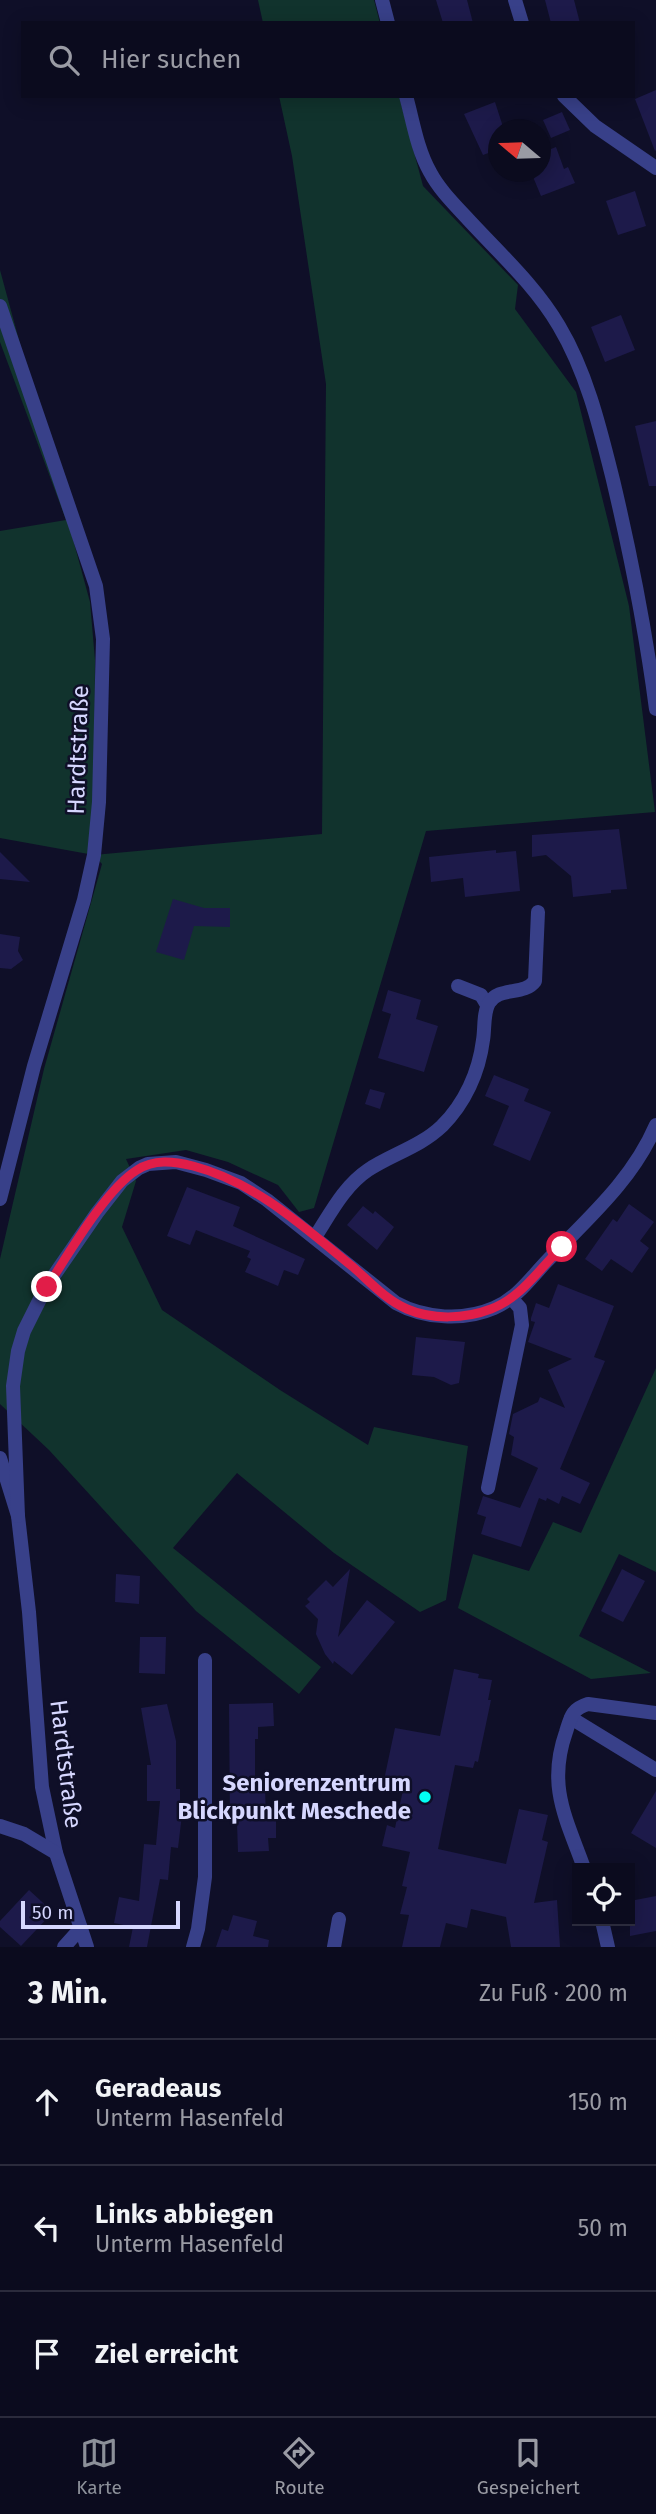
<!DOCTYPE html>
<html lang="de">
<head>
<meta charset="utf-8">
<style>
  body { margin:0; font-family:"Fira Sans",sans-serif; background:#141427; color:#f1f3f6 }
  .controls { position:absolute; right:21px; bottom:21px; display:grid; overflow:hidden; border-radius:0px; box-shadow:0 4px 18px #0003 }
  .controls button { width:63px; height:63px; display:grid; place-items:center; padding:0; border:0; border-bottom:2px solid #2b2b3c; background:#0b0b1e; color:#f1f3f6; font:35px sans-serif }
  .compass { position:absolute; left:488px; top:119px; width:63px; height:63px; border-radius:50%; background:#0b0b1e; box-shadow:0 4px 18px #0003; rotate:289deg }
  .scale { position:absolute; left:21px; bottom:18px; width:159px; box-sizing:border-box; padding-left:7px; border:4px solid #d6d7ff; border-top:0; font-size:19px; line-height:24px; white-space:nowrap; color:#d6d7ff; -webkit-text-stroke:5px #0f0f28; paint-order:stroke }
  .stop { position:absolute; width:21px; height:21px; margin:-16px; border:5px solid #e11d48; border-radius:50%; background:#fff }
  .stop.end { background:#e11d48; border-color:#fff; box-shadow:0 2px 7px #0008 }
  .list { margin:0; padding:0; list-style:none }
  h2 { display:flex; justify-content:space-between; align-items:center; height:91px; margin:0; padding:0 28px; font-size:30px }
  h2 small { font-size:23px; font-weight:400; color:#9a9ba4 }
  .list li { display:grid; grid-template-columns:46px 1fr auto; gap:21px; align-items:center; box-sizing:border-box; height:126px; padding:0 28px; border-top:2px solid #2b2b3c }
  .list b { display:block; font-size:26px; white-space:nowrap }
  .list p { margin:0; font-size:23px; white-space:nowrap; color:#9a9ba4 }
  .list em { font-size:23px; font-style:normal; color:#9a9ba4 }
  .icon { flex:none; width:38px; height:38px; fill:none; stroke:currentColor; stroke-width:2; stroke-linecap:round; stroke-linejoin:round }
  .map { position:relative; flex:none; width:656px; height:1947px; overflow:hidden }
  .search { position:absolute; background:#0b0b1e; box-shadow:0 4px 18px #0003; left:21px; right:21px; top:21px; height:77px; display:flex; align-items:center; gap:18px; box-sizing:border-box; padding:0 24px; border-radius:0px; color:#9a9ba4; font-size:26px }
  .sheet { height:469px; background:#0b0b1e }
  nav { display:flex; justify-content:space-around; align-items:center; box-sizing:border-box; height:98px; border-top:2px solid #2b2b3c; background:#0b0b1e; font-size:19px; color:#9a9ba4 }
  nav a { display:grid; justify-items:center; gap:4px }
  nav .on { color:#8c9099 }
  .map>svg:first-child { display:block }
  .green { fill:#11332d }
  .building { fill:#1d1a4a }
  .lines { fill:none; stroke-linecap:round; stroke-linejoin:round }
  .street { stroke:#384089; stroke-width:14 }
  .route { stroke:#e11d48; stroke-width:9 }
  .poi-dot { fill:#02fff4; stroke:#0f0f28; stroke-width:2.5 }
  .labels { text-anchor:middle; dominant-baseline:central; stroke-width:5; stroke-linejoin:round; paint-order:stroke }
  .street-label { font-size:24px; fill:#d6d7ff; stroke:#0f0f28 }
  .poi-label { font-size:24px; font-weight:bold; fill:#d6d7ff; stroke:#0f0f28; text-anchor:end }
</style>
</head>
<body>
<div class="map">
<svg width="656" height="1947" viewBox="0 0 656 1947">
  <rect width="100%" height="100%" fill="#0f0f28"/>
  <g class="green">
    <path d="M258,0H374L380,23H263Z"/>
    <path d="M279,96H399L423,186L518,285L515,309L576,392L629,606L655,812L426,831L314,1208L299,1212L278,1185L228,1162L186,1150L126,1159L136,1181L122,1227L162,1310L280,1390L368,1445L374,1427L468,1446L446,1600L420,1612L334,1553L237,1473L173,1548L321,1667L299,1694L196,1611L49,1450L0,1404V1259L44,1069L102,864L94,855L0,838V531L66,520L0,342V270L90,602L95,660L94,855L322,834L326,384L292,156Z"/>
    <path d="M656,1368V1572L619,1554L579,1636L651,1673L591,1679L458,1608L473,1554L529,1571L553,1522L581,1533Z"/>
  </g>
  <g class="building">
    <path d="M436,0H467L473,23H443Z"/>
    <path d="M545,0H574L580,23H551Z"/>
    <path d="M656,90V150L655,151L635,99Z"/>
    <path d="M495,102L504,130H499V149L483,155L464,114Z"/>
    <path d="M562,112L570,130L551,138L543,120Z"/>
    <path d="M556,147L564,169L568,167L575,183L541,196L531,172H541V153Z"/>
    <path d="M635,191L646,226L618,235L606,201Z"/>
    <path d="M621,315L635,350L605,362L591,327Z"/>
    <path d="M656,421V486H649L635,426Z"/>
    <path d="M619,829L627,889L611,890V893L573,897L571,876L546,855L532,857V835Z"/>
    <path d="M496,850V853L516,851L520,891L465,897L463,878L431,882L429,857Z"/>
    <path d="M0,852L30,882L0,879Z"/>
    <path d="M173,899L204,908H230V927L194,926L184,960L156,952Z"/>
    <path d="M0,934L20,937L18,951L23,960L11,969L0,968Z"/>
    <path d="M388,990L421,1000L416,1019L438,1026L424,1072L378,1058L391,1014L382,1011Z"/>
    <path d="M494,1075L529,1089L524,1101L551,1112L530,1161L493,1145L509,1106L485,1096Z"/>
    <path d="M370,1089L385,1093L380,1109L365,1104Z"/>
    <path d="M187,1187L240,1207L233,1226L305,1259L298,1275L284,1270L278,1286L245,1272L251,1259L247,1257L250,1251L196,1230L190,1245L167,1236Z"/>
    <path d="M629,1204L654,1222L640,1241L649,1248L632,1273L611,1259L602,1271L585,1259L613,1219L617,1222Z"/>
    <path d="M363,1206L373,1214L375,1211L394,1227L377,1250L347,1225Z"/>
    <path d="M558,1284L614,1306L594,1357L605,1361L560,1469L590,1483L580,1504L562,1496L559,1504L547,1498L546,1501L539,1498L521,1547L481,1534L486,1517L477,1514L483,1496L520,1508L538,1468L511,1455L514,1437L509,1434L513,1414L538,1402L540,1397L565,1408L548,1370L572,1359L528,1342L535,1322L531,1321V1318L536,1303L549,1308Z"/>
    <path d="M416,1337L465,1342L459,1383L451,1385L434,1377L412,1375Z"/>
    <path d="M350,1569L338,1637L367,1600L395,1622L352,1675L334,1661L333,1664L325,1654L316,1634L318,1619L305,1606L310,1602L307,1599L326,1580L333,1587Z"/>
    <path d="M622,1569L645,1581L623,1622L601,1611Z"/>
    <path d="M116,1574L140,1576L139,1604L115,1602Z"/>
    <path d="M140,1637H166L165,1674L139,1673Z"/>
    <path d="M454,1669L479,1674L478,1678L492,1680L488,1700H491L478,1762L475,1761L473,1768L455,1765L438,1849L506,1864L519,1809L548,1815L542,1840L548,1842L534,1903L557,1900L560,1947H511L506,1917L471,1909L467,1928L446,1923L440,1947H402L409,1915L400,1914L407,1887L402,1886L410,1852L382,1846L387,1825L395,1828L404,1785L384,1780L395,1728L440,1736Z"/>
    <path d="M273,1703L274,1726L258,1727V1739H255V1786H265L266,1821H276V1838H268L269,1851L238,1852L237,1823L230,1824L229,1704Z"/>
    <path d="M167,1704L176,1741V1789H180V1806H183L178,1848L171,1847L168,1880L160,1879L147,1947H129L133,1927L114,1923L119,1897L139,1901L144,1844L156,1845L160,1801H147V1765H151L141,1708Z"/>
    <path d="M656,1791V1848L631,1833Z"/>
    <path d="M29,1890L53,1912L21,1946L0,1927V1921Z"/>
    <path d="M656,1896V1931L630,1936V1901Z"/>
    <path d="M233,1915L257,1921L253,1936L269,1940L268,1947H216L222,1929L228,1931Z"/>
  </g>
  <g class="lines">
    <g class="street">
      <path d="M382,0L388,23"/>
      <path d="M515,0L522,23"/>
      <path d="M406,96C413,121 417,149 430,172C439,189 453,203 466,217C498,252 535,285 559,326C587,373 600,428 613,480C631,556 646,633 656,709"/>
      <path d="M564,96L595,126L656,168"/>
      <path d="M0,306L96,586L103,639L99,802L94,855L84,900L34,1066L0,1199"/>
      <path d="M458,986L481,995L487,1005"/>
      <path d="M315,1237C330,1214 344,1186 368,1170C392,1154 420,1147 442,1126C465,1103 479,1072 483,1040C485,1029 483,1013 489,1003C499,986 524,996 535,981L538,912"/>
      <path d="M0,1458L18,1516L29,1612L42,1787L56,1853L87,1947"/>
      <path d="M488,1488L522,1325L520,1308L512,1299"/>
      <path d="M18,1516L13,1386L18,1351L24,1331L46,1287L97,1213L122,1181L139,1168L148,1164L176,1162L206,1170L241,1183L267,1200L396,1303C425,1319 464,1321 494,1308C517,1298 530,1279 546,1262C587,1219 632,1181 656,1125"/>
      <path d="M571,1718L656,1770"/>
      <path d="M0,1826L24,1834L56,1853"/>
      <path d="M584,1868C566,1818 547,1786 566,1732C571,1716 572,1709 588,1704L656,1713"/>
      <path d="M602,1921L608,1947"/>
      <path d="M64,1947L81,1928"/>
      <path d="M193,1947L198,1929L205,1877V1660"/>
      <path d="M334,1947L339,1919"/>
    </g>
  </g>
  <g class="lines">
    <path class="route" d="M47,1287C68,1255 106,1189 137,1170C154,1159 173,1161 193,1166C255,1182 304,1227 353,1267C370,1282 386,1300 407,1309C432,1320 465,1319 491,1309C521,1298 539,1269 562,1247"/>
  </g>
  <circle class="poi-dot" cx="425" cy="1797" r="7"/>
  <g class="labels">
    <g class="street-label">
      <text transform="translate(78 750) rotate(-88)">Hardtstraße</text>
      <text transform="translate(66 1764) rotate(83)">Hardtstraße</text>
    </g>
    <g class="poi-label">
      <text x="411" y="1783">Seniorenzentrum<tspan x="411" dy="28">Blickpunkt Meschede</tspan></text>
    </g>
  </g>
</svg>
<div class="controls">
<button><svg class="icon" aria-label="locate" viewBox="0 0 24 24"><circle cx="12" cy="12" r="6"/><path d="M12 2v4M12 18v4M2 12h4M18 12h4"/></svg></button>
</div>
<svg class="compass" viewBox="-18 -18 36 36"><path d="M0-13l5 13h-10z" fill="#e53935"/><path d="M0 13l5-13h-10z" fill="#9a9ba4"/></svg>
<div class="scale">50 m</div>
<div class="stop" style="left:562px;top:1247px"></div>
<div class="stop end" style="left:47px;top:1287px"></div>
<div class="search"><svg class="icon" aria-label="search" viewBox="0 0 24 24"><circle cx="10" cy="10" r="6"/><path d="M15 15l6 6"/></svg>Hier suchen</div>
</div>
<section class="sheet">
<h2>3 Min.<small>Zu Fuß · 200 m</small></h2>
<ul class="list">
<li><svg class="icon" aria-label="ahead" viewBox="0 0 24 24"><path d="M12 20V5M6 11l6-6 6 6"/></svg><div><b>Geradeaus</b><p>Unterm Hasenfeld</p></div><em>150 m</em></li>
<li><svg class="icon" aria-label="left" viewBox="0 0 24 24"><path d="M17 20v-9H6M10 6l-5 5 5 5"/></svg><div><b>Links abbiegen</b><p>Unterm Hasenfeld</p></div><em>50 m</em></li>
<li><svg class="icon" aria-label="arrive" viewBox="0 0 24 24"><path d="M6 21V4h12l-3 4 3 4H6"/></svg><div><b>Ziel erreicht</b></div></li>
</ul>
</section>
<nav>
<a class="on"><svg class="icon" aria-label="map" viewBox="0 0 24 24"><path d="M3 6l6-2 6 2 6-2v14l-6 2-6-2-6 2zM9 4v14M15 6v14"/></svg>Karte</a>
<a><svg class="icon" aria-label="directions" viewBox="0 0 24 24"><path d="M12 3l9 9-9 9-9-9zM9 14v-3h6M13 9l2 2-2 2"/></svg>Route</a>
<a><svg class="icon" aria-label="saved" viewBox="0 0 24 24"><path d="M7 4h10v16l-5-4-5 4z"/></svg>Gespeichert</a>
</nav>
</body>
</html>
